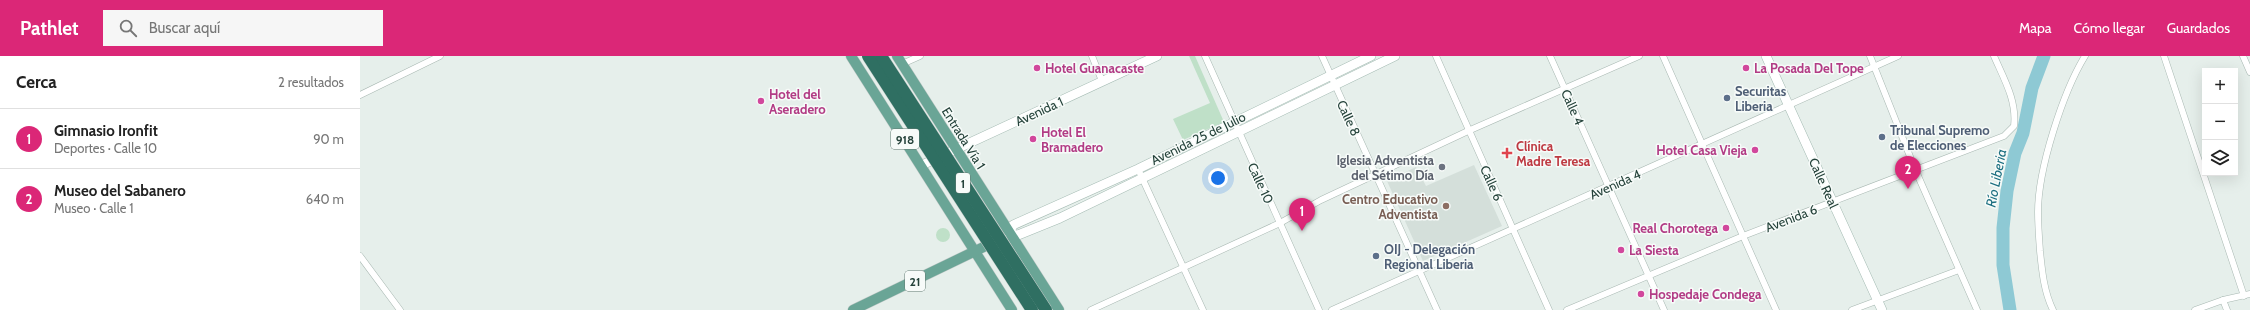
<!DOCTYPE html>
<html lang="es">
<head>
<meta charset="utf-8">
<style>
  body { margin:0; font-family:Cabin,sans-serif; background:#f6f6f6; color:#222 }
  .controls { position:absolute; right:12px; top:12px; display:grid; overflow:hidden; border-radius:0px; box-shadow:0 4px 16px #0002 }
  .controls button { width:36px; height:36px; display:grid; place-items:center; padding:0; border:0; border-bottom:1px solid #e0e0e0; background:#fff; color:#222; font:20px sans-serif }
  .you { position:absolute; left:858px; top:122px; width:14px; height:14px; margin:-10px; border:3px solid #fff; border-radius:50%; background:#1a73e8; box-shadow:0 0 0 6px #1a73e833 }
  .badge { display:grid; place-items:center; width:26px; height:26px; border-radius:50%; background:#db2777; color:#fff; font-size:13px; font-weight:700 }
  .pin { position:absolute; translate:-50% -33px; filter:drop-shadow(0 1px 2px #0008) }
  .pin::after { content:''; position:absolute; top:21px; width:14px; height:12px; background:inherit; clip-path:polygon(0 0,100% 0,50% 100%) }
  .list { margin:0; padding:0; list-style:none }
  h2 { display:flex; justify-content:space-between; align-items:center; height:52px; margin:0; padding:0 16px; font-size:17px }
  h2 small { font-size:13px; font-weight:400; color:#767676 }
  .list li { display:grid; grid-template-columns:26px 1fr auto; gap:12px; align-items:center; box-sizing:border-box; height:60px; padding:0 16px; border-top:1px solid #e0e0e0 }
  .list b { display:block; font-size:15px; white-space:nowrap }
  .list p { margin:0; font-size:13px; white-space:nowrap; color:#767676 }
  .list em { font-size:13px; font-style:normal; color:#767676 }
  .icon { flex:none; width:22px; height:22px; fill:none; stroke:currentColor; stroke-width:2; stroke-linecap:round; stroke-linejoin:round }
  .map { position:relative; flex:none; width:1890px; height:254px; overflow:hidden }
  header { display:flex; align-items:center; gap:24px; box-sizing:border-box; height:56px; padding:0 20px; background:#db2777; color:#fff }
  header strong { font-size:19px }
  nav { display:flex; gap:22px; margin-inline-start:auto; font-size:14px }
  .search { width:280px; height:36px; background:#f6f6f6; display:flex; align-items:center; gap:10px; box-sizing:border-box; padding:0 14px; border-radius:0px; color:#767676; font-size:15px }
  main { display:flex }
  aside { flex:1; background:#fff }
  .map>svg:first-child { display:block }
  .built { fill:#d4dfda }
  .green { fill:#bfe0c8 }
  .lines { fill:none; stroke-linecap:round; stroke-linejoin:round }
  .river { stroke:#8ec9d4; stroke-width:13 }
  .street-casing { stroke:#a8b8b2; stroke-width:7 }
  .secondary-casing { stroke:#a4bbb3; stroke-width:10 }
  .primary-casing { stroke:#c2cac8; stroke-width:11 }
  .street { stroke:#fff; stroke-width:6 }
  .secondary { stroke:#fff; stroke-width:9 }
  .primary { stroke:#6aa596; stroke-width:10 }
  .highway-bridge-casing { stroke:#c2cac8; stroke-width:13; stroke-linecap:butt }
  .highway-bridge { stroke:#2f6f62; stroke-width:12 }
  .hotel-dot { fill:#d1479c; stroke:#f7fbf9; stroke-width:1.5 }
  .service-dot { fill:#5c6f8a; stroke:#f7fbf9; stroke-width:1.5 }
  .health-dot { fill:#e0444e; stroke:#f7fbf9; stroke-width:1.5 }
  .worship-dot { fill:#6b7280; stroke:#f7fbf9; stroke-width:1.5 }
  .education-dot { fill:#8d6e63; stroke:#f7fbf9; stroke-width:1.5 }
  .labels { text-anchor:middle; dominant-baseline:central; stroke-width:3; stroke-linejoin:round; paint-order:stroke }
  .shield { fill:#f7fbf9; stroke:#637a73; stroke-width:1 }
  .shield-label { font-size:12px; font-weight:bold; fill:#24423a }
  .hotel-label { font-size:13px; font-weight:bold; fill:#b23c85; stroke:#f7fbf9; text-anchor:start }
  .service-label { font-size:13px; font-weight:bold; fill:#4e5e75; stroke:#f7fbf9; text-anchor:start }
  .street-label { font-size:13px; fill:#24423a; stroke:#f7fbf9 }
  .health-label { font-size:13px; font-weight:bold; fill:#be3a42; stroke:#f7fbf9; text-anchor:start }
  .worship-label { font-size:13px; font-weight:bold; fill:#5b616d; stroke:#f7fbf9; text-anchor:end }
  .education-label { font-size:13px; font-weight:bold; fill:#785e54; stroke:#f7fbf9; text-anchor:end }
  .water-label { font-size:14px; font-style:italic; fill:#1c6f80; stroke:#f7fbf9 }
</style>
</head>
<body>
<header>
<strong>Pathlet</strong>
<div class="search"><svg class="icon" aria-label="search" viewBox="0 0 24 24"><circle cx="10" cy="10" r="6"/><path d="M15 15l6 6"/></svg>Buscar aquí</div>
<nav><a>Mapa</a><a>Cómo llegar</a><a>Guardados</a></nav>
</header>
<main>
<aside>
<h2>Cerca<small>2 resultados</small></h2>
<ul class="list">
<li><span class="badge">1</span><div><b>Gimnasio Ironfit</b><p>Deportes · Calle 10</p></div><em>90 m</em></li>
<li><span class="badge">2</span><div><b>Museo del Sabanero</b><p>Museo · Calle 1</p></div><em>640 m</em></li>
</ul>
</aside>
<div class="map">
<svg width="1890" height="254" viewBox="0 0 1890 254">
  <rect width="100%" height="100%" fill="#e6efeb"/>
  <path class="built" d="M1114,109L1142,170L1063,205L1027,125L1056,111L1066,130Z"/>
  <g class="green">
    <path d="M829,0H835L864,66L823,84L813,63L850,47Z"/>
    <circle cx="583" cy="179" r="7"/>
  </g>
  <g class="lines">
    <path class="river" d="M1650,254L1643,209V172L1647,135L1655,97L1663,77L1672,32L1684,0"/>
    <defs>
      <g id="street">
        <path d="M732,0L742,25"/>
        <path d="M845,0L959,254"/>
        <path d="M962,0L1077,254"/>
        <path d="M1076,0L1189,254"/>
        <path d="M1190,0L1304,254"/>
        <path d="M1303,0L1416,254"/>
        <path d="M1510,0L1555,113L1617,254"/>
        <path d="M1804,0L1884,240"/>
        <path d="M1883,0L1890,16"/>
        <path d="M542,8L560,0"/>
        <path d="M0,39L80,0"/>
        <path d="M778,113L843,254"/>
        <path d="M0,200L40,254"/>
        <path d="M1863,244L1867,254"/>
        <path d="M731,254L920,167L961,144L1108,75L1279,0"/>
        <path d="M972,254L1538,0"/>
        <path d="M1207,254L1383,180L1644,80L1654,70C1657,45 1644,23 1634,0"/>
        <path d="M1492,254L1599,214"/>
        <path d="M1693,254C1684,236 1682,215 1680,195C1679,182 1678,169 1678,156C1678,113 1703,36 1725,0"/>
        <path d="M1835,254L1863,244L1890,238"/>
      </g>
      <g id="secondary">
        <path d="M1011,0L778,113L653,169L649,178L658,179L700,162L1035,0"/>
        <path d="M1406,0L1522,254"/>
        <path d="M562,109L797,0"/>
      </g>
      <g id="primary">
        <path d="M491,0L652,254"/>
        <path d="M537,0L699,254"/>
        <path d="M493,254L636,185"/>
      </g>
    </defs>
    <use href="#street" class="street-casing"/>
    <use href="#secondary" class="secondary-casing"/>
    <use href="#primary" class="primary-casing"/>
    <use href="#street" class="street"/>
    <use href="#secondary" class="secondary"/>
    <use href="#primary" class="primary"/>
    <defs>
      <g id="highway-bridge">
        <path d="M508,0L672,254"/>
        <path d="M521,0L686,254"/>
      </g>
    </defs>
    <use href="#highway-bridge" class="highway-bridge-casing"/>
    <use href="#highway-bridge" class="highway-bridge"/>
  </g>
  <g class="hotel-dot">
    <circle cx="677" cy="12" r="4"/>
    <circle cx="1386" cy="12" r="4"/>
    <circle cx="401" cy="45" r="4"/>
    <circle cx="673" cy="83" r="4"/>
    <circle cx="1395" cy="94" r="4"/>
    <circle cx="1366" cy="172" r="4"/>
    <circle cx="1261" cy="194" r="4"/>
    <circle cx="1281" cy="238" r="4"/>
  </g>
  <g class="service-dot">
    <circle cx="1367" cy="42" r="4"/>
    <circle cx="1522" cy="81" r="4"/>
    <circle cx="1016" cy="200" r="4"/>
  </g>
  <path class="health-dot" d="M1145 91h4v4h4v4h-4v4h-4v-4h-4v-4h4z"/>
  <circle class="worship-dot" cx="1082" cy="111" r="4"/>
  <circle class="education-dot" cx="1086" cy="150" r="4"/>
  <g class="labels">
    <g class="shield">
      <rect x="531" y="73" width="28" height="20" rx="3"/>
      <rect x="596" y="117" width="14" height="20" rx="3"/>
      <rect x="545" y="215" width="20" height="20" rx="3"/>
    </g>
    <g class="shield-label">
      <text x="545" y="83">918</text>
      <text x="603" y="127">1</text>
      <text x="555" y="225">21</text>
    </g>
    <g class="hotel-label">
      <text x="685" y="12">Hotel Guanacaste</text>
      <text x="1394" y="12">La Posada Del Tope</text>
      <text x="409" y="38">Hotel del<tspan x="409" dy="15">Aseradero</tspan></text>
      <text x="681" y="76">Hotel El<tspan x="681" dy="15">Bramadero</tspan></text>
      <text x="1387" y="94" text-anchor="end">Hotel Casa Vieja</text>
      <text x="1358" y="172" text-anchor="end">Real Chorotega</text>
      <text x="1269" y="194">La Siesta</text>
      <text x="1289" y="238">Hospedaje Condega</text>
    </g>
    <g class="service-label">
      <text x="1375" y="35">Securitas<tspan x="1375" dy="15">Liberia</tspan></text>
      <text x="1530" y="74">Tribunal Supremo<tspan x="1530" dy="15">de Elecciones</tspan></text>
      <text x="1024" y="193">OIJ - Delegación<tspan x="1024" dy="15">Regional Liberia</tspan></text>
    </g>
    <g class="street-label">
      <text transform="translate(1213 51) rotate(66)">Calle 4</text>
      <text transform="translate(679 55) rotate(-25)">Avenida 1</text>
      <text transform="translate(989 62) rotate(65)">Calle 8</text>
      <text transform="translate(604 82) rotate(58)">Entrada Vía 1</text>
      <text transform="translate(838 82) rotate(-26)">Avenida 25 de Julio</text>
      <text transform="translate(901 127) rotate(65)">Calle 10</text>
      <text transform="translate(1132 127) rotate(66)">Calle 6</text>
      <text transform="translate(1464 127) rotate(66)">Calle Real</text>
      <text transform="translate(1255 128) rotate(-24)">Avenida 4</text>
      <text transform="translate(1431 162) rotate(-21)">Avenida 6</text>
    </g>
    <g class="health-label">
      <text x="1156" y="90">Clínica<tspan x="1156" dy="15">Madre Teresa</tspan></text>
    </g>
    <g class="worship-label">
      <text x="1074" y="104">Iglesia Adventista<tspan x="1074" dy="15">del Sétimo Día</tspan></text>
    </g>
    <g class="education-label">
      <text x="1078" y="143">Centro Educativo<tspan x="1078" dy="15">Adventista</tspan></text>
    </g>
    <g class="water-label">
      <text transform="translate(1636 122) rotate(-79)">Río Liberia</text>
    </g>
  </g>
</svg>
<div class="controls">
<button>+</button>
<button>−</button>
<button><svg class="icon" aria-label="layers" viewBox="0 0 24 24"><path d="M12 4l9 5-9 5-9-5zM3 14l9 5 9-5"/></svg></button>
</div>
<div class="you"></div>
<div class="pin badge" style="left:942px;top:175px">1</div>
<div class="pin badge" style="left:1548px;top:133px">2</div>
</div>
</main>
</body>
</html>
